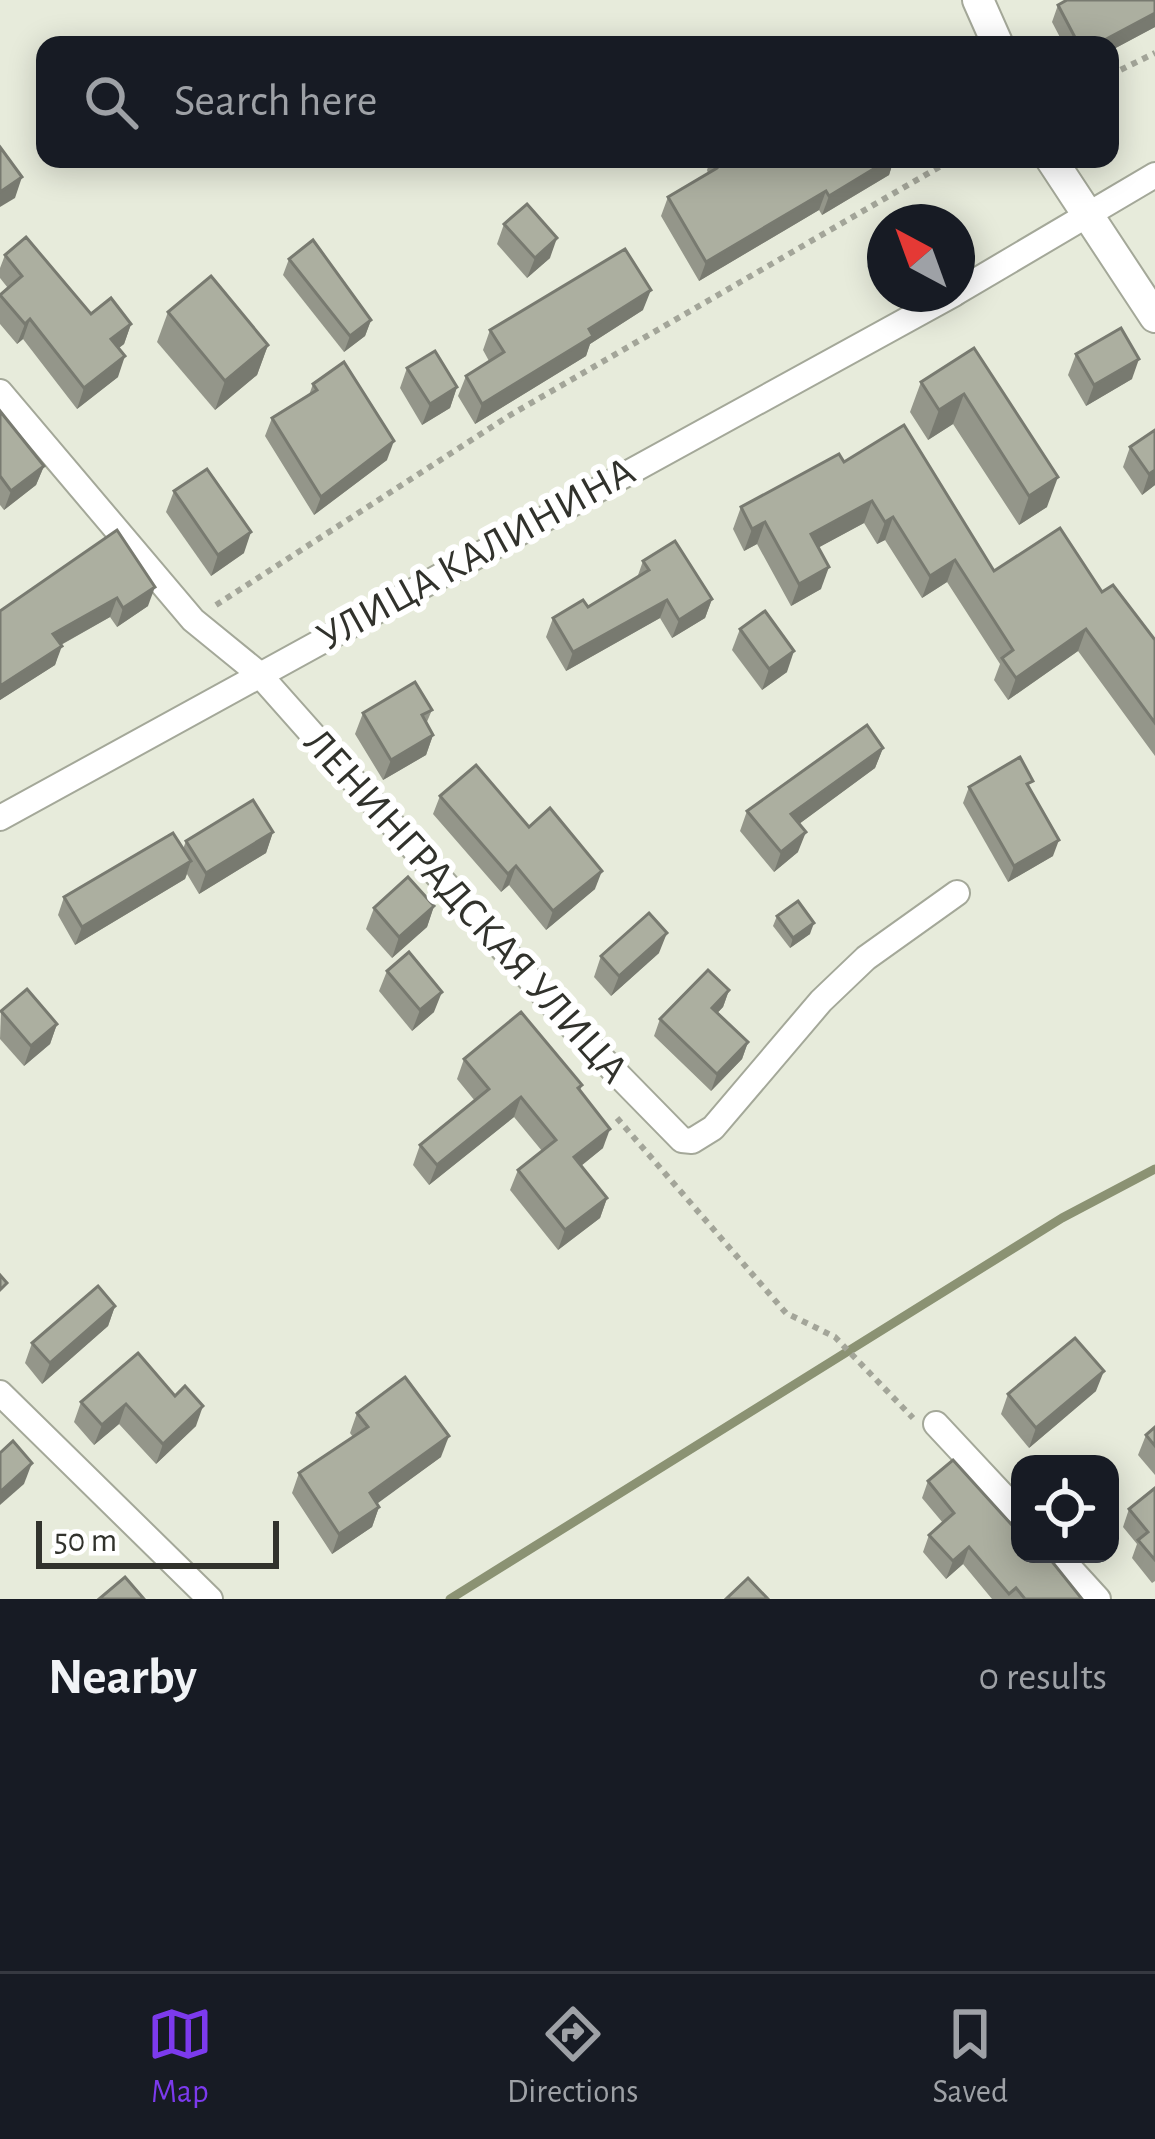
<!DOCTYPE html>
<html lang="en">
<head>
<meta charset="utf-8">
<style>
  body { margin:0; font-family:"Alegreya Sans",sans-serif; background:#242831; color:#f1f3f6 }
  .controls { position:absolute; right:36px; bottom:36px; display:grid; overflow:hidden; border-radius:24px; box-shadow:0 6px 30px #0003 }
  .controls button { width:108px; height:108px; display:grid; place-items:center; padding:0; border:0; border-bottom:3px solid #363941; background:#171b24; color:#f1f3f6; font:60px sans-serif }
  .compass { position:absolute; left:867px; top:204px; width:108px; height:108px; border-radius:50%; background:#171b24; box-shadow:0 6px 30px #0003; rotate:319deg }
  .scale { position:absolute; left:36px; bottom:30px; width:243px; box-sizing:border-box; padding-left:12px; border:6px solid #31322c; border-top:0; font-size:33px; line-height:42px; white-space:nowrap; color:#31322c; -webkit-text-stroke:9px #fff; paint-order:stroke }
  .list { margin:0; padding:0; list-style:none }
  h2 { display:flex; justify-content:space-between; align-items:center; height:156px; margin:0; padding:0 48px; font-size:51px }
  h2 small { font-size:39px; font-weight:400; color:#9ea1a6 }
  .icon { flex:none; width:66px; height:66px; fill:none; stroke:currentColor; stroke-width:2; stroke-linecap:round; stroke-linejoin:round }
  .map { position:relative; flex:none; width:1155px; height:1599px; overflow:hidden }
  .search { position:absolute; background:#171b24; box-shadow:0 6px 30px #0003; left:36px; right:36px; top:36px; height:132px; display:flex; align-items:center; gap:30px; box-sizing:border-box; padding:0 42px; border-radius:24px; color:#9ea1a6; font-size:45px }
  .sheet { height:372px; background:#171b24 }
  nav { display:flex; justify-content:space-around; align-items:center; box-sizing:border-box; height:168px; border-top:3px solid #363941; background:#171b24; font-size:33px; color:#9ea1a6 }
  nav a { display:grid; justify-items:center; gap:6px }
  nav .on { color:#7c3aed }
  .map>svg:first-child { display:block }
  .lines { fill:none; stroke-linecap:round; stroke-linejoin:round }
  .stream { stroke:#8b9273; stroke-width:9 }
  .minor-casing { stroke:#a4a899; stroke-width:28 }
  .tertiary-casing { stroke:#a4a899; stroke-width:34 }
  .path { stroke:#a3a599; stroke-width:6; stroke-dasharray:6 6; stroke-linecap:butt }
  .minor { stroke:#fff; stroke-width:24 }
  .tertiary { stroke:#fff; stroke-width:30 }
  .wall { fill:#94968a }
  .shaded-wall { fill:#787a70 }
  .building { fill:#acafa0; stroke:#787a70; stroke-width:3 }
  .labels { text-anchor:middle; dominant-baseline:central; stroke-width:12; stroke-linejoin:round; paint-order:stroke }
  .street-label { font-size:42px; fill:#31322c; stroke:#fff }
</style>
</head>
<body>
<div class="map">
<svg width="1155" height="1599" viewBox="0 0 1155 1599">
  <rect width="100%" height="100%" fill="#e7ebdb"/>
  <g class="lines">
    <path class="stream" d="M450,1599L1062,1218L1155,1169"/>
    <defs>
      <g id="minor">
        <path d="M957,292L1155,175"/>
        <path d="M0,392L193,620L258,673L583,1039L682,1140L692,1141L713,1128L821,1001L866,958L957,893"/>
        <path d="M0,818L954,294"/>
        <path d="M0,1393L210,1599"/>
        <path d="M936,1424L1020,1514"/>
        <path d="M1057,1554L1098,1599"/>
      </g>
      <g id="tertiary">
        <path d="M978,0L998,45"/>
        <path d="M1051,159L1155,317"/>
      </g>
    </defs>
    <use href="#minor" class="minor-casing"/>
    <use href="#tertiary" class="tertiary-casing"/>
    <g class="path">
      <path d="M1110,75L1155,53"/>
      <path d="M216,605L507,417L953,159"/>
      <path d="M617,1118L786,1313L835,1337L913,1418"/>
    </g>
    <use href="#minor" class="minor"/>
    <use href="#tertiary" class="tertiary"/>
  </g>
  <g class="wall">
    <path d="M1058,5L1155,27L1110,51V45H1064L1052,22Z"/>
    <path d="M711,159H894L889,175L822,215L819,210L699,281L661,216L668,197L708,173L707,170Z"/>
    <path d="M504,224L550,258L527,278L497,244Z"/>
    <path d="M5,255L91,314L131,324L124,344L119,348L118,377L77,409L23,339L17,344L0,324V296L8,288L0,278V268Z"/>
    <path d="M289,259L371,320L365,336L344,352L283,275Z"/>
    <path d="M643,310L590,344L586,356L475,424L458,396L466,376L489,361L483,350L490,330Z"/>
    <path d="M168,312L268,345L257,375L215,410L157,342Z"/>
    <path d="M974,348L1047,507L1019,525L953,424L928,440L910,412L921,382Z"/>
    <path d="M1076,354L1132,379L1086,406L1068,375Z"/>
    <path d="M407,368L457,387L450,408L422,425L400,388Z"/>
    <path d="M313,384L387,460L314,515L265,436L272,418L309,395Z"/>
    <path d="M0,410L44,466L36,485L4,510L0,505Z"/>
    <path d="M1155,430V485L1142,495L1123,467L1130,447Z"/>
    <path d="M844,462L994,571L1102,592L1155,640V756L1078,651L1008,700L994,680L1000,664L947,582L922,598L885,540L877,544L864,523L819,547L821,589L791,606L757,544L744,551L733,529L741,507Z"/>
    <path d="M174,491L244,553L211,576L166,512Z"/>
    <path d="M117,530L148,606L117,627L110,617L61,645L55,665L0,700V611Z"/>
    <path d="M643,561L712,599L705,618L672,638L660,618L566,671L546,637L553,618L588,607L637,578Z"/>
    <path d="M740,629L787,672L762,690L732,650Z"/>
    <path d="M432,710L426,724L433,735L426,755L383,780L355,734L363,713Z"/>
    <path d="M883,748L875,768L799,824L798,852L774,872L740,831L747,811Z"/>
    <path d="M969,787L1030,789L1053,856L1008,882L963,803Z"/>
    <path d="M440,796L529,827L595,889L546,930L509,885L501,892L433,814Z"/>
    <path d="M273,832L266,853L199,894L187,874L185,879L75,945L58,915L64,897L183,849L186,841Z"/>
    <path d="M434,906L427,927L392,958L366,929L374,908Z"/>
    <path d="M777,916L810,934L790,948L773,926Z"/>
    <path d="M659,953L611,996L594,977L601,956Z"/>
    <path d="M387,971L434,1012L412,1031L379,991Z"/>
    <path d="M729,990L723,1007L717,1013L748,1042L742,1059L711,1091L654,1036L660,1019Z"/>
    <path d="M1,1011L57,1024L50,1044L24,1066L0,1039Z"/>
    <path d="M464,1059L582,1085L580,1091L603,1148L581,1166L607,1198L600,1218L558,1250L510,1190L518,1170L542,1151L514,1117L429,1185L413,1165L420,1145L475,1101L457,1079Z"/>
    <path d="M115,1306L108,1326L42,1384L25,1363L32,1343Z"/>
    <path d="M138,1353L196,1426L156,1464L119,1424L94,1445L74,1422L81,1402Z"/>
    <path d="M1096,1391L1029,1448L1001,1414L1008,1394Z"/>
    <path d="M357,1413L441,1457L377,1503L379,1507L372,1527L332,1554L292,1493L299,1473L353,1437L350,1433Z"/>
    <path d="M1155,1427V1475L1138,1455L1146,1435Z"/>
    <path d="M928,1481L1019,1534L1082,1599H992L963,1564L946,1579L923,1552L929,1535L943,1523L922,1498Z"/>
    <path d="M1155,1488V1581L1152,1583L1132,1558L1137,1544L1123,1527L1129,1509Z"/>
  </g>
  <g class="shaded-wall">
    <path d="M1155,13V27L1110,51V45H1095Z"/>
    <path d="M890,159H894L889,175L822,215L829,196Z"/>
    <path d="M22,177L15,198L0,207V192Z"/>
    <path d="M826,191L819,210L699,281L706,262Z"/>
    <path d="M557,238L550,258L527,278L535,258Z"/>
    <path d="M651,290L643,310L590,344L586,356L475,424L482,404L589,329Z"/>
    <path d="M30,319L23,339L17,344L25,324Z"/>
    <path d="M371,320L365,336L344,352L350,336Z"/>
    <path d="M131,324L124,344L104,359L111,339Z"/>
    <path d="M268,345L257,375L215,410L225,381Z"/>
    <path d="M125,356L118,377L77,409L84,388Z"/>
    <path d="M1139,359L1132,379L1086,406L1094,385Z"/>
    <path d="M457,387L450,408L422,425L430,404Z"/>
    <path d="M964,394L953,424L928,440L939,410Z"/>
    <path d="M394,441L387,460L314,515L321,497Z"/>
    <path d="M44,466L36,485L4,510L11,491Z"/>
    <path d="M1155,470V485L1142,495L1149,474Z"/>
    <path d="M1058,477L1047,507L1019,525L1029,496Z"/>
    <path d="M872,501L864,523L803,556L811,534Z"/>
    <path d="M893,517L885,540L877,544L885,522Z"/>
    <path d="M765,522L757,544L744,551L752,529Z"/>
    <path d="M251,532L244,553L211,576L218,555Z"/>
    <path d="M955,560L947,582L922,598L930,576Z"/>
    <path d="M829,567L821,589L791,606L799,584Z"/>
    <path d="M155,587L148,606L117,627L123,608Z"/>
    <path d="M117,598L110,617L46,653L53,634Z"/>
    <path d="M712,599L705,618L672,638L679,620Z"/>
    <path d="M667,600L660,618L566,671L573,652Z"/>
    <path d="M1086,629L1078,651L1008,700L1016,678Z"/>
    <path d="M62,646L55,665L0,700V686Z"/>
    <path d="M794,651L787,672L762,690L769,669Z"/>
    <path d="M433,735L426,755L383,780L391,760Z"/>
    <path d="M883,748L875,768L784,835L791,814Z"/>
    <path d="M273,832L266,853L199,894L206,873Z"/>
    <path d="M806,832L798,852L774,872L781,852Z"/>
    <path d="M1059,840L1053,856L1008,882L1014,866Z"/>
    <path d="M191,861L185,879L75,945L82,927Z"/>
    <path d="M516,866L509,885L501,892L508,874Z"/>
    <path d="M602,871L595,889L546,930L553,911Z"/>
    <path d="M434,906L427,927L392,958L399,937Z"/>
    <path d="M814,923L810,934L790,948L793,938Z"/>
    <path d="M667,933L659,953L611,996L619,976Z"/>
    <path d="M729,990L723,1007L706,1025L712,1008Z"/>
    <path d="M442,992L434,1012L412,1031L420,1010Z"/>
    <path d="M57,1024L50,1044L24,1066L31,1046Z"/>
    <path d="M748,1042L742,1059L711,1091L717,1074Z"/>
    <path d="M521,1097L514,1117L429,1185L437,1165Z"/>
    <path d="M610,1129L603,1148L567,1177L574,1157Z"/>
    <path d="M607,1198L600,1218L558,1250L565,1230Z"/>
    <path d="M115,1306L108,1326L42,1384L50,1363Z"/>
    <path d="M1104,1371L1096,1391L1029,1448L1036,1428Z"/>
    <path d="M126,1404L119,1424L94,1445L102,1425Z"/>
    <path d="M203,1406L196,1426L156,1464L163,1444Z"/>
    <path d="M449,1436L441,1457L363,1514L370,1493Z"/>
    <path d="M32,1463L24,1484L0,1505V1492Z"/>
    <path d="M379,1507L372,1527L332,1554L339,1534Z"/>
    <path d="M969,1547L963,1564L946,1579L953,1561Z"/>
  </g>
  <g class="building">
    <path d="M1067,0H1155V13L1095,45H1079L1058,5Z"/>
    <path d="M0,147L22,177L0,192Z"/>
    <path d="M718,159H890L829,196L826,191L706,262L668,197L717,168L721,163Z"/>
    <path d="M527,204L557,238L535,258L504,224Z"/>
    <path d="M26,237L91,314L111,298L131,324L111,339L125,356L84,388L30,319L25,324L0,295L22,276L5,255Z"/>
    <path d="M313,240L371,320L350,336L289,259Z"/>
    <path d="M625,249L651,290L589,329L593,336L482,404L466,376L504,352L490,330Z"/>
    <path d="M211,276L268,345L225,381L168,312Z"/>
    <path d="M1121,328L1139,359L1094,385L1076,354Z"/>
    <path d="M974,348L1058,477L1029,496L964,394L939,410L921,382Z"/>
    <path d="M435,351L457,387L430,404L407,368Z"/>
    <path d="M344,362L394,441L321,497L272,418L317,390L313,384Z"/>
    <path d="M0,411L44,466L11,491L0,476Z"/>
    <path d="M904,425L994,571L1060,528L1102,592L1113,585L1155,640V723L1086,629L1016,678L1002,658L1013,650L955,560L930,576L893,517L885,522L872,501L811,534L829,567L799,584L765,522L752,529L741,507L839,454L844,462Z"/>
    <path d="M1155,430V470L1149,474L1130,447Z"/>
    <path d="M207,469L251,532L218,555L174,491Z"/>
    <path d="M117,530L155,587L123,608L117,598L53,634L62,646L0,686V611Z"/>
    <path d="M675,541L712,599L679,620L667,600L573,652L553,618L583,600L588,607L649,570L643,561Z"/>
    <path d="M765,611L794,651L769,669L740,629Z"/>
    <path d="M415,682L432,710L422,715L433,735L391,760L363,713Z"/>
    <path d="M867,725L883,748L791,814L806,832L781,852L747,811Z"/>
    <path d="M1020,757L1033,781L1027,784L1059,840L1014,866L969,787Z"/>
    <path d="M476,765L529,827L550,808L602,871L553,911L516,866L508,874L440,796Z"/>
    <path d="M253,800L273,832L206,873L186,841Z"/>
    <path d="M173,833L191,861L82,927L64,897Z"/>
    <path d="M408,877L434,906L399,937L374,908Z"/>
    <path d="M798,901L814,923L793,938L777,916Z"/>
    <path d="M649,913L667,933L619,976L601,956Z"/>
    <path d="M409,952L442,992L420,1010L387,971Z"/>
    <path d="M708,970L729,990L712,1008L748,1042L717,1074L660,1019Z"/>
    <path d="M27,989L57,1024L31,1046L1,1011Z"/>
    <path d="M521,1012L582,1085L578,1088L610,1129L574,1157L607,1198L565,1230L518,1170L556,1140L521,1097L437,1165L420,1145L489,1089L464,1059Z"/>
    <path d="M0,1275L7,1283L0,1290Z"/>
    <path d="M98,1286L115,1306L50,1363L32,1343Z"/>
    <path d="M1075,1338L1104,1371L1036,1428L1008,1394Z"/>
    <path d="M138,1353L175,1396L185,1386L203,1406L163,1444L126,1404L102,1425L81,1402Z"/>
    <path d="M405,1377L449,1436L370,1493L379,1507L339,1534L299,1473L368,1427L357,1413Z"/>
    <path d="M1155,1427V1446L1146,1435Z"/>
    <path d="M13,1441L32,1463L0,1492V1453Z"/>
    <path d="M953,1460L1020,1534V1554H1046L1082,1599H1025L1016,1588L1009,1594L969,1547L953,1561L929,1535L954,1513L928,1481Z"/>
    <path d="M1155,1488V1560L1138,1540L1148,1532L1129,1509Z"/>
    <path d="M125,1577L144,1599H99Z"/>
    <path d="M748,1578L768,1599H726Z"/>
  </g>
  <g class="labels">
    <g class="street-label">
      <text transform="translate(476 554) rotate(-29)">УЛИЦА КАЛИНИНА</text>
      <text transform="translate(466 906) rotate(48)">ЛЕНИНГРАДСКАЯ УЛИЦА</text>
    </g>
  </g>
</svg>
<div class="controls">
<button><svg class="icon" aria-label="locate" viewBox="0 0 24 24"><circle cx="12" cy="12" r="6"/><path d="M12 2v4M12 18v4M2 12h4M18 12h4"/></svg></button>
</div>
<svg class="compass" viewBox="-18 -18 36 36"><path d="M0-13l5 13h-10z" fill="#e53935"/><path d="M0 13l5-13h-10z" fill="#9ea1a6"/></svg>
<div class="scale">50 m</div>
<div class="search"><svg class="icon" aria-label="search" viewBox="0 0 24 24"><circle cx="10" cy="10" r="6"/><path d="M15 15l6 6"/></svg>Search here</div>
</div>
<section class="sheet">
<h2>Nearby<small>0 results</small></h2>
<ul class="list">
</ul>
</section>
<nav>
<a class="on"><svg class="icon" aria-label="map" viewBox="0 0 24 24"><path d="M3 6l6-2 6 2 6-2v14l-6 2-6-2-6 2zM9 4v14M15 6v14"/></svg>Map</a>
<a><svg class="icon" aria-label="directions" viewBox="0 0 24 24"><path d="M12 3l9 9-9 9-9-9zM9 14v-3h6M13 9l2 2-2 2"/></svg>Directions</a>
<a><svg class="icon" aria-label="saved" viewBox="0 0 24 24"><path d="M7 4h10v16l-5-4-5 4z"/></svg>Saved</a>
</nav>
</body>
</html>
